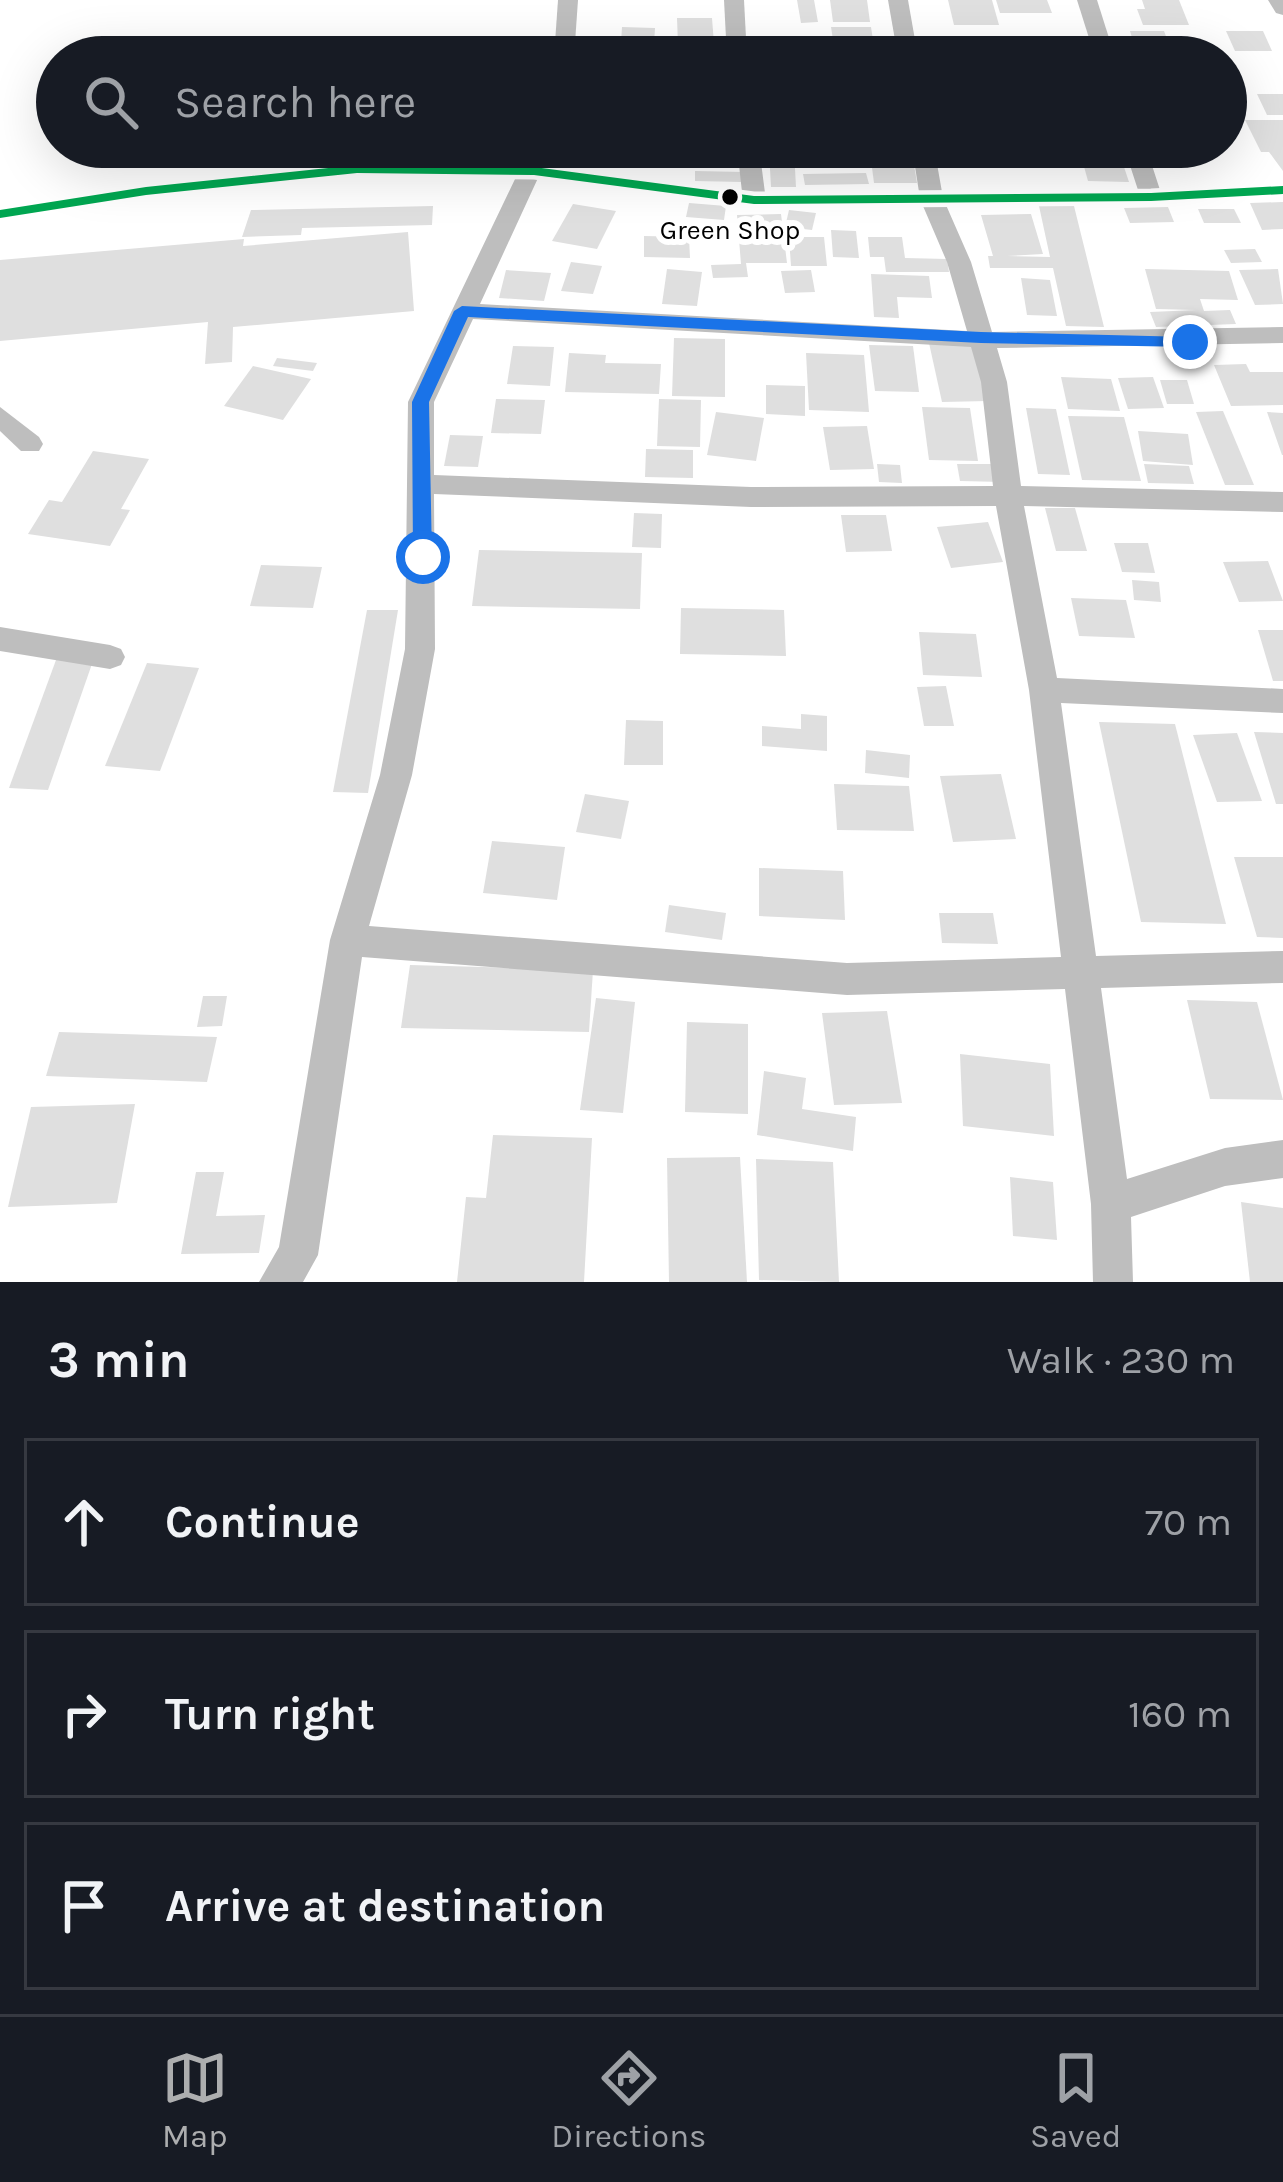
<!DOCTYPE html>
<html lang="en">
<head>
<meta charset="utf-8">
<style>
  body { margin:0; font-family:Karla,sans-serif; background:#242831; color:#f1f3f6 }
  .stop { position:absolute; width:36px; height:36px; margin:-27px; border:9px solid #1a73e8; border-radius:50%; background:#fff }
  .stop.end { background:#1a73e8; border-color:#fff; box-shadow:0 3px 12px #0008 }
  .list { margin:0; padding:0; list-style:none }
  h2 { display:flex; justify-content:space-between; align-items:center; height:156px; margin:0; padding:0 48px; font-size:51px }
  h2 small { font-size:39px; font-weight:400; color:#9ea1a6 }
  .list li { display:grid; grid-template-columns:78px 1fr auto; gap:36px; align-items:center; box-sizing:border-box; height:168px; margin:0 24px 24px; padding:0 24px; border:3px solid #363941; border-radius:0px }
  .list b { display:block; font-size:45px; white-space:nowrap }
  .list em { font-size:39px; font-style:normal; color:#9ea1a6 }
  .icon { flex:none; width:66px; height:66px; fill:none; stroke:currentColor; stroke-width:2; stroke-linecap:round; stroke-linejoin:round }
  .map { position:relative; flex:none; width:1283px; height:1282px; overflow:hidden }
  .search { position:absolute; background:#171b24; box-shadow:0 12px 48px #0002; left:36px; right:36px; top:36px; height:132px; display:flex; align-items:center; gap:30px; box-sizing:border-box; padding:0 42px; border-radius:66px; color:#9ea1a6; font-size:45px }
  .sheet { height:732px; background:#171b24 }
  nav { display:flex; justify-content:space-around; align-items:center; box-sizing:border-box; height:168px; border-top:3px solid #363941; background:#171b24; font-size:33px; color:#9ea1a6 }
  nav a { display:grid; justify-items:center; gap:6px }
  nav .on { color:#adaeaf }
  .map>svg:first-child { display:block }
  .building { fill:#dfdfdf }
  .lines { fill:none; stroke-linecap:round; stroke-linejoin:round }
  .minor { fill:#bebebe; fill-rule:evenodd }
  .bus-1-casing { stroke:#fff; stroke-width:9 }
  .bus-1 { fill:#00a651; fill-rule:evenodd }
  .route { fill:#1a73e8 }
  .bus-dot { fill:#000; stroke:#fff; stroke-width:4.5 }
  .labels { text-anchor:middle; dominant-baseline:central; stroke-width:12; stroke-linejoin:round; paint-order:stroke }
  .far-bus-label { font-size:27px; fill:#000; stroke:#fff }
</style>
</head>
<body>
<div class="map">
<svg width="1283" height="1282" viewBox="0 0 1283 1282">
  <rect width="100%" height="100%" fill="#fff"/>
  <g class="building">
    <path d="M797,0H814L818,22L801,23Z"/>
    <path d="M830,0H867L870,22H833Z"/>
    <path d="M948,0H992L999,25H954Z"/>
    <path d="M996,0H1047L1052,13H1000Z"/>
    <path d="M1142,0H1179L1189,25H1143L1137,9H1145Z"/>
    <path d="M677,18H712L714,44L678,45Z"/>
    <path d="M622,27L655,28L654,43H621Z"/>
    <path d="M831,27H871L875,53L835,52Z"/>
    <path d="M1130,31H1164L1167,39L1199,40L1205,57H1152L1148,44H1134Z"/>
    <path d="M1226,31H1263L1272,51H1235Z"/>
    <path d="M817,39L822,57H804L802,48L789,49L787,40Z"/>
    <path d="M602,47L652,49V57H601Z"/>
    <path d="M1257,94H1283V115H1267Z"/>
    <path d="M1245,120H1283V171L1269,152H1261Z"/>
    <path d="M584,147H631L630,161L582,159Z"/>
    <path d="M801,147H845L847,168L802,167Z"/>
    <path d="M769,150L794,151L796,187H771Z"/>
    <path d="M870,152L912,153L917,183H874Z"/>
    <path d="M1083,163L1123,164L1129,182L1088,181Z"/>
    <path d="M695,171L744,172V182L695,181Z"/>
    <path d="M866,173L869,184L805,185L803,174Z"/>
    <path d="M1283,202V229L1262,230L1250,203Z"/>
    <path d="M689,203L726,206L724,220L686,217Z"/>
    <path d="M573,204L616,211L597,249L552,241Z"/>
    <path d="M433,206L432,225L302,228L301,235L242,237L251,210Z"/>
    <path d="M1039,206H1074L1104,327L1066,326L1053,268H990L988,256H993L981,215L1031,214L1043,254L1007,256L1050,257Z"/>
    <path d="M1168,207L1174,222L1130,223L1124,208Z"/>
    <path d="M1198,209H1234L1241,223H1204Z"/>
    <path d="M789,210L816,213L812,230L785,227Z"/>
    <path d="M781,214L787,263H746L748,277L713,278L711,265L741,264L737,215Z"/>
    <path d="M831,230L856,231L859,258L833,257Z"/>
    <path d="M408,232L414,311L233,327L232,362L205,364L208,322L0,341V260L244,239L243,246Z"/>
    <path d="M644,236L689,237L690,258L644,257Z"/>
    <path d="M789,237H824L827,266H791Z"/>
    <path d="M868,237H902L905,258L947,259L949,272H886L884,257H870Z"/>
    <path d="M1255,249L1262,262L1231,263L1224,250Z"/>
    <path d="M571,262L602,266L593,294L561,291Z"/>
    <path d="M667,269L702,272L697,306L662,304Z"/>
    <path d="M1145,269L1229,271L1238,300L1200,299L1204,311L1230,310L1236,324L1156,327L1150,312L1197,310L1156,309Z"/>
    <path d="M1278,269L1283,304L1255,305L1239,270Z"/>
    <path d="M506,270L551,273L544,301L499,298Z"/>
    <path d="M811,270L815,292L785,293L781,271Z"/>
    <path d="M871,274L929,276L932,298L897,297L899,318L874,317Z"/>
    <path d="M1021,278L1050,280L1057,316L1027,315Z"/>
    <path d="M674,338L725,339V397L672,396Z"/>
    <path d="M973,342L988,401L942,402L929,343Z"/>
    <path d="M869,345L913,346L919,392L875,391Z"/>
    <path d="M513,346L554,347L550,386L507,384Z"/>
    <path d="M569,353L606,355L605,363L661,364L659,394L565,392Z"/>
    <path d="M806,353L864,355L869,412L809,410Z"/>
    <path d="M277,358L317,363L313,371L273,366Z"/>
    <path d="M1246,364L1250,372H1283V405L1231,406L1214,365Z"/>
    <path d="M253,366L311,379L283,420L224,406Z"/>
    <path d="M1061,377L1111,379L1120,411L1068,409Z"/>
    <path d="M1153,377L1164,408L1128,409L1118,378Z"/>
    <path d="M1160,380H1187L1194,404H1167Z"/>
    <path d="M766,385L805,386V416L766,414Z"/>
    <path d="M496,399L545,400L541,434L491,433Z"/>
    <path d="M659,399L701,400L700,447L657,446Z"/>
    <path d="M922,407L970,408L978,461L929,460Z"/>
    <path d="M1026,408L1056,409L1070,475L1038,474Z"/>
    <path d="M1223,411L1254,485H1225L1196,412Z"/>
    <path d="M716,412L764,418L756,461L707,455Z"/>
    <path d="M1267,412L1283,413V455H1282Z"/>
    <path d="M1068,416L1124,417L1141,481L1082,480Z"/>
    <path d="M867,426L874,469L830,470L823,427Z"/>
    <path d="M1138,431L1188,434L1193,465L1143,461Z"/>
    <path d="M450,435L483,436L478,467L444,466Z"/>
    <path d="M646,449L693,450V478L645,477Z"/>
    <path d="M93,451L149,459L121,509L130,510L110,546L28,534L49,500L62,502Z"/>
    <path d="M877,464L900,465L902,483L879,482Z"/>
    <path d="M957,464H999L1003,482L960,481Z"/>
    <path d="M1144,464L1189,466L1194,484L1148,483Z"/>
    <path d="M1045,508H1075L1087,551H1056Z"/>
    <path d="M634,513L662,514L661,548L632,547Z"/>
    <path d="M841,515H886L892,551L846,552Z"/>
    <path d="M988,522L1003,562L951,568L937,527Z"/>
    <path d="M1114,543H1148L1155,573L1122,572Z"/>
    <path d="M479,550L642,553L640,609L472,606Z"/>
    <path d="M1268,561L1283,601L1239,602L1223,562Z"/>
    <path d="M261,565L322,567L313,608L250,606Z"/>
    <path d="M1132,580L1159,582L1161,602L1134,600Z"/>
    <path d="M1071,598L1126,600L1135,638L1079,636Z"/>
    <path d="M681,608L784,610L786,656L680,654Z"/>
    <path d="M367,610H398L368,793L333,792Z"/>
    <path d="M1258,630H1283V681H1273Z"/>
    <path d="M919,632L976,634L982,677L923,675Z"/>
    <path d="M56,660L93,661L48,790L9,788Z"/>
    <path d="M147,663L199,668L160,771L105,766Z"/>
    <path d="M946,686L954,726H924L917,687Z"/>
    <path d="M801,714L827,716V751L762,746V726L801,729Z"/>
    <path d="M626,720L663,721V765H624Z"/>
    <path d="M1099,722L1175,724L1226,924L1141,922Z"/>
    <path d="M1254,732L1283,733V804H1276Z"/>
    <path d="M1237,733L1262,801L1217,802L1193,735Z"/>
    <path d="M866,750L910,755L909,778L865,773Z"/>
    <path d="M1001,774L1016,839L953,842L940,776Z"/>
    <path d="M834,784L909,786L914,831L837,830Z"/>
    <path d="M585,794L629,801L621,839L576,832Z"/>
    <path d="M492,841L565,847L557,900L483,893Z"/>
    <path d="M1234,857H1283V938L1257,937Z"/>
    <path d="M759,868L843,871L845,920L759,916Z"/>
    <path d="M669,905L726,913L722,940L665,932Z"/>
    <path d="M939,913H993L998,944L942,943Z"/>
    <path d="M410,965L593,970L589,1032L401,1028Z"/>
    <path d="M203,996H227L222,1026L197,1027Z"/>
    <path d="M596,998L635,1002L623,1113L580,1110Z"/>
    <path d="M1187,1000L1257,1002L1283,1100L1210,1099Z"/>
    <path d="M887,1011L902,1103L834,1105L822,1013Z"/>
    <path d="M687,1022L748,1024V1114L685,1112Z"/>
    <path d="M59,1032L217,1037L207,1082L46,1076Z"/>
    <path d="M960,1054L1050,1064L1054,1136L963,1126Z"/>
    <path d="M764,1071L806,1078L802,1109L856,1117L853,1151L757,1135Z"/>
    <path d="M135,1104L117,1203L8,1207L31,1107Z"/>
    <path d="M493,1135L592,1138L584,1282H457L466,1197L486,1198Z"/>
    <path d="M740,1157L747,1282H669L667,1158Z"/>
    <path d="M756,1159L833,1162L839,1282L759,1280Z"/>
    <path d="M196,1172H224L216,1216L265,1215L259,1253L181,1254Z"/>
    <path d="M1010,1177L1053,1182L1057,1240L1013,1236Z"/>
    <path d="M1241,1202L1283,1208V1282H1250Z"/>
  </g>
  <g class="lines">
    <g class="minor">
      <path d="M558,0H578L574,57H554Z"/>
      <path d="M724,0H744L747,57H727Z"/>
      <path d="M888,0H908L918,57H898Z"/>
      <path d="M1077,0H1097L1115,57H1095Z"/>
      <path d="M1268,0H1283V15L1276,13Z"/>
      <path d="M531,147H553L544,166L742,192L737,147H759L765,193L919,192L912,147H934L942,192L1138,190L1124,147H1146L1160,190L1283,183V197L1151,204L946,205L971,262L992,332L1283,327V343L997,348L1007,382L1021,486L1283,492V512L1024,506L1057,678L1283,689V713L1061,703L1096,956L1283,951V983L1101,988L1127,1179L1225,1148L1283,1140V1178L1225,1186L1131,1217L1133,1282H1093L1091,1204L1065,989L847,995L362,957L318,1255L303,1282H259L279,1247L330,940L380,775L405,649L408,402L516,177L357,176L146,198L0,221V207L146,184L357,162L523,164ZM538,178L754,207L923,206L947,262L967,331L480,304ZM473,319L971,347L981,382L993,486L751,487L434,475V402ZM434,494L751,507L996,506L1029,690L1061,957L847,963L369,926L412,775L435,649Z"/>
      <path d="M0,407L39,437L43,444L39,451H21L0,431Z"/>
      <path d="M0,627L110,645L121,649L125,657L121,665L110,669L0,651Z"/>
    </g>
    <defs>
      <path id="bus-1" d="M357,165L534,167L754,196L1151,193L1283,186V194L1151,201L754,204L534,175L357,173L146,195L0,218V210L146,187Z"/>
    </defs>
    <use href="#bus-1" class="bus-1-casing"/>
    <use href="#bus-1" class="bus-1"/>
  </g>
  <path class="route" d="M462,306L981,332L1190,337L1198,342L1190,347L981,343L468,317L429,402L432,557L423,564L413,557L412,402L454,311Z"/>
  <circle class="bus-dot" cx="730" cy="197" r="10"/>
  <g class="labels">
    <g class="far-bus-label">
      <text x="730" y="230">Green Shop</text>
    </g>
  </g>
</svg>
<div class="stop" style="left:423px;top:557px"></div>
<div class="stop end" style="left:1190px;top:342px"></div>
<div class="search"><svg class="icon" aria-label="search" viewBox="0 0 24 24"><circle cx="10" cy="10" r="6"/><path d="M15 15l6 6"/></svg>Search here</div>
</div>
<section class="sheet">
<h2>3 min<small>Walk · 230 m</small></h2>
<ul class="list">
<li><svg class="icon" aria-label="ahead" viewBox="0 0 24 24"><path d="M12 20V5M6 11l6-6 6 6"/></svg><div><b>Continue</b></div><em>70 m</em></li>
<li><svg class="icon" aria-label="right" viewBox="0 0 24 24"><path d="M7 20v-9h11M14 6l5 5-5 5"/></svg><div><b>Turn right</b></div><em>160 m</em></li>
<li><svg class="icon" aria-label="arrive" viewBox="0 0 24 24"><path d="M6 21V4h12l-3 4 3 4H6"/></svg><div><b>Arrive at destination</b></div></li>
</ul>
</section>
<nav>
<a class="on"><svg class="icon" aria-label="map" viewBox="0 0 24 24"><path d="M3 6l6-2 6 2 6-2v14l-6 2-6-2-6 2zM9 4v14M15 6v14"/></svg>Map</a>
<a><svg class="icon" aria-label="directions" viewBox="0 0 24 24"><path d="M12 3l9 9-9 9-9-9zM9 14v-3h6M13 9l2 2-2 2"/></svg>Directions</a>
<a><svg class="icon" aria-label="saved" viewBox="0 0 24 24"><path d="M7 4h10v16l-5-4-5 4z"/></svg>Saved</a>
</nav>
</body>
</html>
